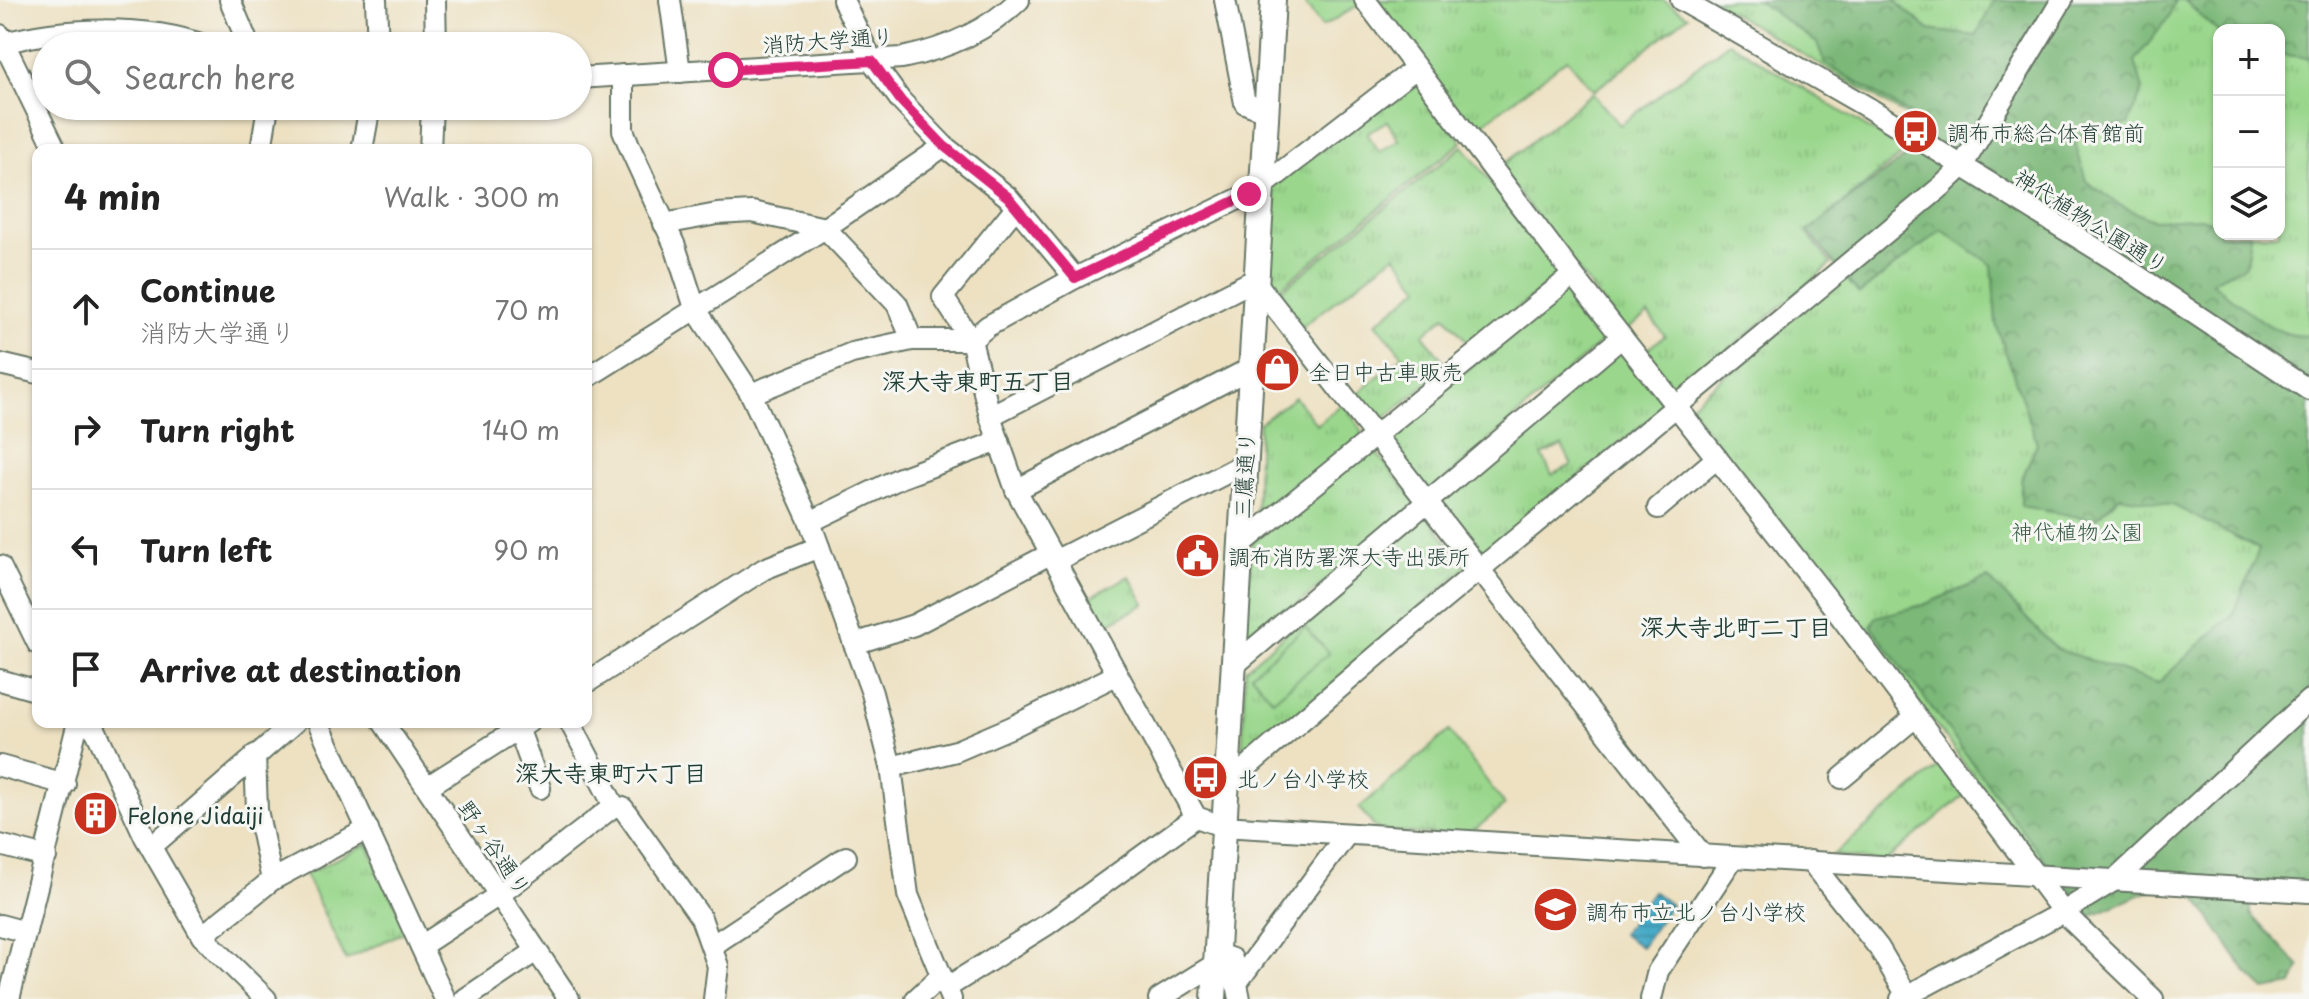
<!DOCTYPE html>
<html lang="en">
<head>
<meta charset="utf-8">
<style>
  body { margin:0; font-family:"Playpen Sans","Klee One",sans-serif; background:#f6f6f6; color:#222 }
  .controls { position:absolute; right:24px; top:24px; display:grid; overflow:hidden; border-radius:16px; box-shadow:0 2px 6px #0004 }
  .controls button { width:72px; height:72px; display:grid; place-items:center; padding:0; border:0; border-bottom:2px solid #e0e0e0; background:#fff; color:#222; font:40px sans-serif }
  .stop { position:absolute; width:24px; height:24px; margin:-18px; border:6px solid #db2777; border-radius:50%; background:#fff }
  .stop.end { background:#db2777; border-color:#fff; box-shadow:0 2px 8px #0008 }
  .list { margin:0; padding:0; list-style:none }
  h2 { display:flex; justify-content:space-between; align-items:center; height:104px; margin:0; padding:0 32px; font-size:34px }
  h2 small { font-size:26px; font-weight:400; color:#767676 }
  .list li { display:grid; grid-template-columns:52px 1fr auto; gap:24px; align-items:center; box-sizing:border-box; height:120px; padding:0 32px; border-top:2px solid #e0e0e0 }
  .list b { display:block; font-size:30px; white-space:nowrap }
  .list p { margin:0; font-size:26px; white-space:nowrap; color:#767676 }
  .list em { font-size:26px; font-style:normal; color:#767676 }
  .icon { flex:none; width:44px; height:44px; fill:none; stroke:currentColor; stroke-width:2; stroke-linecap:round; stroke-linejoin:round }
  .map { position:relative; flex:none; width:2309px; height:999px; overflow:hidden }
  .search { position:absolute; background:#fff; box-shadow:0 2px 6px #0004; left:32px; top:32px; width:560px; height:88px; display:flex; align-items:center; gap:20px; box-sizing:border-box; padding:0 28px; border-radius:44px; color:#767676; font-size:30px }
  .panel { position:absolute; background:#fff; box-shadow:0 2px 6px #0004; left:32px; top:144px; width:560px; height:584px; border-radius:16px }
  .map>svg:first-child { display:block }
  .grass { fill:url(#grass-tufts); stroke:#5c8a60; stroke-width:2; fill-rule:evenodd }
  .forest { fill:url(#forest-crowns); stroke:#4d7a56; stroke-width:2 }
  .garden { fill:#9ad78c; stroke:#5c8a60; stroke-width:2 }
  .water { fill:url(#water-rules); stroke:#33747e; stroke-width:2 }
  .lines { fill:none; stroke-linecap:round; stroke-linejoin:round }
  .minor-casing { stroke:#677666; stroke-width:24 }
  .major-casing { stroke:#677666; stroke-width:28 }
  .minor { stroke:#fff; stroke-width:20 }
  .major { stroke:#fff; stroke-width:24 }
  .route { stroke:#db2777; stroke-width:10 }
  .labels { text-anchor:middle; dominant-baseline:central; stroke-width:6; stroke-linejoin:round; paint-order:stroke }
  .street-label { font-size:22px; fill:#1f3d34; stroke:#f6f6f2 }
  .poi-label { font-size:22px; fill:#1f3d34; stroke:#f6f6f2; text-anchor:start }
  .park-label { font-size:22px; fill:#385c46; stroke:#f6f6f2 }
  .neighbourhood-label { font-size:24px; font-weight:bold; fill:#1f3d34; stroke:#f6f6f2 }
</style>
</head>
<body>
<div class="map">
<svg width="2309" height="999" viewBox="0 0 2309 999">
  <defs>
    <pattern id="grass-tufts" width="24" height="20" patternUnits="userSpaceOnUse" patternTransform="scale(2)"><rect width="24" height="20" fill="#9ad78c"/><path d="M3 7l-1-3M5 7V3M7 7l1-3M15 17l-1-3M17 17v-4M19 17l1-3" fill="none" stroke="#84b979"/></pattern>
    <pattern id="forest-crowns" width="20" height="18" patternUnits="userSpaceOnUse" patternTransform="scale(2)"><rect width="20" height="18" fill="#7bb878"/><path d="M2 6a3 3 0 1 1 6 0M12 15a3 3 0 1 1 6 0" fill="none" stroke="#649763"/></pattern>
    <pattern id="water-rules" width="6" height="5" patternUnits="userSpaceOnUse" patternTransform="scale(2)"><rect width="6" height="5" fill="#47aac7"/><path d="M0 2.5h6" fill="none" stroke="#3b8ca2"/></pattern>
  </defs>
  <rect width="100%" height="100%" fill="#f6f6f2"/>
  <filter id="ink" filterUnits="userSpaceOnUse"><feTurbulence type="fractalNoise" baseFrequency=".0125" numOctaves="2"/><feDisplacementMap in="SourceGraphic" scale="16" xChannelSelector="R" yChannelSelector="G"/><feConvolveMatrix kernelMatrix="1 2 1 2 8 2 1 2 1" color-interpolation-filters="sRGB"/></filter>
  <filter id="wash" filterUnits="userSpaceOnUse"><feTurbulence type="fractalNoise" baseFrequency=".006" numOctaves="4" result="noise"/><feDisplacementMap in="SourceGraphic" scale="32" xChannelSelector="R" yChannelSelector="G"/><feGaussianBlur stdDeviation="1.8" result="paint"/><feColorMatrix in="noise" values="0 0 0 0 0 0 0 0 0 0 0 0 0 0 0 0 0 1.4 0 .05"/><feComposite in="paint" operator="in"/></filter>
  <g filter="url(#wash)">
    <rect width="100%" height="100%" fill="#ede1c2"/>
    <g class="grass">
      <path d="M1302,0H1357L1360,4L1322,27Z"/>
      <path d="M1372,0H1663L1688,16L1594,91L1567,59L1472,132Z"/>
      <path d="M1711,0H2052L1941,136Z"/>
      <path d="M2068,0H2309V372L1970,160ZM2219,30H2279V234H2219Z"/>
      <path d="M1729,42L1905,151L1807,233L1831,264L1682,389L1667,386L1641,353L1665,336L1648,314L1625,331L1499,168L1592,93L1620,125Z"/>
      <path d="M1417,84L1462,142L1272,294L1265,284L1270,188L1409,85ZM1387,121L1399,140L1379,152L1367,133Z"/>
      <path d="M1463,146L1561,273L1471,346L1445,316L1423,335L1448,366L1379,423L1372,422L1353,397L1403,356L1376,323L1420,287L1395,255L1299,329L1274,296Z"/>
      <path d="M1935,197L2309,404V685L2111,873L2041,866L1839,595L1688,407Z"/>
      <path d="M1572,284L1610,334L1433,490L1426,489L1385,437Z"/>
      <path d="M1615,350L1622,351L1666,406L1479,557L1439,506V499ZM1562,446L1572,465L1552,475L1542,455Z"/>
      <path d="M1295,397L1317,425L1343,403L1361,429L1362,437L1259,523L1256,519L1259,423Z"/>
      <path d="M1371,446L1417,503L1248,647L1243,644L1252,543Z"/>
      <path d="M1425,513L1466,567L1242,765L1245,669Z"/>
      <path d="M1129,576L1145,604L1100,628L1085,600Z"/>
      <path d="M1449,731L1505,805L1467,836L1378,831L1359,808Z"/>
      <path d="M1942,764L1964,795L1884,862L1833,855Z"/>
      <path d="M367,844L408,930L346,960L305,874Z"/>
    </g>
    <g class="forest">
      <path d="M1757,0H1894L1929,30L1976,36L1994,0H2175L2169,17L2135,61L2143,90L2128,124L2085,132L2075,142L2086,181L2119,205L2153,220L2201,218L2219,224V234L2250,235L2246,265L2211,282C2236,300 2277,342 2309,335V899L2251,903V914L2300,967L2292,985L2265,990L2246,972L2182,877L2090,916L2036,849L1871,626L1876,617L1923,605L1988,578L2056,649L2158,683L2234,613L2259,549L2175,506L2120,496L2094,520L2021,506V481L2037,443L1996,324L1992,265L1942,230L1859,294L1808,231L1912,151L1929,126L1825,63L1817,43Z"/>
      <path d="M2184,0H2309V58L2279,54V30L2218,32Z"/>
    </g>
    <path class="garden" d="M1305,627L1329,653L1273,700L1251,674Z"/>
    <path class="water" d="M1653,891L1671,905L1641,947L1622,934Z"/>
  </g>
  <g filter="url(#ink)">
    <g class="lines">
      <defs>
        <g id="minor">
          <path d="M230,0L249,46"/>
          <path d="M376,0L378,46"/>
          <path d="M435,0L436,46"/>
          <path d="M670,0L680,72"/>
          <path d="M843,0L872,61L901,101L944,146L1008,197L1075,278"/>
          <path d="M1225,0L1245,103L1265,111"/>
          <path d="M1365,0L1573,275L1826,597L2063,912L2153,999"/>
          <path d="M1681,0L1867,107L2111,258L2309,390"/>
          <path d="M0,35L56,150"/>
          <path d="M0,44C61,27 146,24 206,46"/>
          <path d="M623,75V130L631,150L675,246L695,308L751,394L810,522L872,693L891,767L908,895L951,999"/>
          <path d="M578,78L902,58C946,49 986,32 1019,0"/>
          <path d="M261,150L268,106"/>
          <path d="M362,150L370,106"/>
          <path d="M430,150L432,106"/>
          <path d="M1016,207L943,297L971,340L990,416L1016,490L1196,817L1222,826L2309,892"/>
          <path d="M664,224L717,214L752,212L825,228L897,304L912,340"/>
          <path d="M0,364L38,373"/>
          <path d="M586,378L825,228L944,146"/>
          <path d="M751,394L852,353L912,340H971L988,326L1075,278L1259,189L1416,68"/>
          <path d="M990,416L1254,280L1703,856"/>
          <path d="M1016,490L1249,369"/>
          <path d="M1658,508L1717,458"/>
          <path d="M810,522L900,478L999,441"/>
          <path d="M1239,546L1573,275"/>
          <path d="M1055,561L1242,465"/>
          <path d="M0,566L38,644"/>
          <path d="M854,644L914,625L1050,554"/>
          <path d="M1232,667L1622,337"/>
          <path d="M0,680L38,691"/>
          <path d="M586,683L764,569L819,547"/>
          <path d="M87,722L96,731L145,837L202,936L266,999"/>
          <path d="M318,722L445,999"/>
          <path d="M383,722L569,999"/>
          <path d="M516,722L540,788"/>
          <path d="M570,722L614,806L623,808L701,918L718,966L714,999"/>
          <path d="M255,755L257,810L272,880"/>
          <path d="M0,766L65,784"/>
          <path d="M891,767L956,751L1012,727L1116,675"/>
          <path d="M1842,778L1914,718"/>
          <path d="M1225,786L1415,623L1942,186L1961,168L2062,0"/>
          <path d="M427,787L529,722"/>
          <path d="M0,845L46,857"/>
          <path d="M151,847L295,722"/>
          <path d="M1810,861L1879,948L1909,999"/>
          <path d="M0,925L26,932"/>
          <path d="M202,936L272,880L368,829"/>
          <path d="M713,945L846,857"/>
          <path d="M421,946L499,895L614,806"/>
          <path d="M1218,954L1232,959L1240,999"/>
          <path d="M1236,984L1347,834"/>
          <path d="M946,988L1048,924L1196,817"/>
          <path d="M9,999L78,722"/>
          <path d="M465,999L536,951"/>
          <path d="M916,999L941,976"/>
          <path d="M1159,999L1217,963"/>
          <path d="M1651,999L1658,971L1733,858"/>
          <path d="M1901,999L2063,912L2115,880L2309,700"/>
        </g>
        <path id="major" d="M1214,999L1273,0"/>
      </defs>
      <use href="#minor" class="minor-casing"/>
      <use href="#major" class="major-casing"/>
      <use href="#minor" class="minor"/>
      <use href="#major" class="major"/>
    </g>
  </g>
  <g class="lines" filter="url(#ink)">
    <path class="route" d="M726,70L872,61L901,101L944,146L1008,197L1075,278L1249,194"/>
  </g>
  <defs>
    <symbol id="bus-disc" viewBox="-11 -11 22 22"><circle r="9.5" fill="#c8321e" stroke="#f6f6f2"/><path d="M-5-6H5V4H4V6H2V4H-2V6H-4V4H-5ZM-3.5-4V0h7V-4ZM-3.5 1.2v1.5H-2V1.2ZM2 1.2v1.5H3.5V1.2Z" fill="#fff"/></symbol>
    <symbol id="shop-disc" viewBox="-11 -11 22 22"><circle r="9.5" fill="#c8321e" stroke="#f6f6f2"/><path d="M-5-2.5h2.3a2.7 3.5 0 0 1 5.4 0H5L5.5 6h-11ZM-1.5-2.5h3a1.5 2.3 0 0 0-3 0Z" fill="#fff"/></symbol>
    <symbol id="civic-disc" viewBox="-11 -11 22 22"><circle r="9.5" fill="#c8321e" stroke="#f6f6f2"/><path d="M-.6-6.5H3V-4.5H.6V-3L4-1V1h2V6H-6V1h2V-1L-.6-3ZM-1.2 2.5V6h2.4V2.5Z" fill="#fff"/></symbol>
    <symbol id="building-disc" viewBox="-11 -11 22 22"><circle r="9.5" fill="#c8321e" stroke="#f6f6f2"/><path d="M-4-6H4V6H1V3H-1V6H-4ZM-2.5-4.3h1.7v1.8h-1.7ZM.8-4.3h1.7v1.8H.8ZM-2.5-1h1.7V.8h-1.7ZM.8-1h1.7V.8H.8Z" fill="#fff"/></symbol>
    <symbol id="school-disc" viewBox="-11 -11 22 22"><circle r="9.5" fill="#c8321e" stroke="#f6f6f2"/><path d="M0-5L7-2L0 1L-7-2ZM-4 1L0 2.5L4 1V4Q0 6-4 4Z" fill="#fff"/></symbol>
  </defs>
  <g fill-rule="evenodd">
    <use href="#bus-disc" x="1890" y="106" width="51" height="51"/>
    <use href="#shop-disc" x="1252" y="344" width="51" height="51"/>
    <use href="#civic-disc" x="1172" y="530" width="51" height="51"/>
    <use href="#bus-disc" x="1180" y="752" width="51" height="51"/>
    <use href="#building-disc" x="70" y="788" width="51" height="51"/>
    <use href="#school-disc" x="1530" y="884" width="51" height="51"/>
  </g>
  <g class="labels">
    <g class="street-label">
      <text transform="translate(828 39) rotate(-4)">消防大学通り</text>
      <text transform="translate(2092 220) rotate(32)">神代植物公園通り</text>
      <text transform="translate(1243 475) rotate(-87)">三鷹通り</text>
      <text transform="translate(496 847) rotate(56)">野ヶ谷通り</text>
    </g>
    <g class="poi-label">
      <text x="1947" y="131">調布市総合体育館前</text>
      <text x="1309" y="370">全日中古車販売</text>
      <text x="1228" y="555">調布消防署深大寺出張所</text>
      <text x="1237" y="777">北ノ台小学校</text>
      <text x="127" y="814">Felone Jidaiji</text>
      <text x="1586" y="910">調布市立北ノ台小学校</text>
    </g>
    <g class="park-label">
      <text x="2077" y="530">神代植物公園</text>
    </g>
    <g class="neighbourhood-label">
      <text x="978" y="380">深大寺東町五丁目</text>
      <text x="1736" y="626">深大寺北町二丁目</text>
      <text x="611" y="772">深大寺東町六丁目</text>
    </g>
  </g>
</svg>
<div class="controls">
<button>+</button>
<button>−</button>
<button><svg class="icon" aria-label="layers" viewBox="0 0 24 24"><path d="M12 4l9 5-9 5-9-5zM3 14l9 5 9-5"/></svg></button>
</div>
<div class="stop" style="left:726px;top:70px"></div>
<div class="stop end" style="left:1249px;top:194px"></div>
<div class="search"><svg class="icon" aria-label="search" viewBox="0 0 24 24"><circle cx="10" cy="10" r="6"/><path d="M15 15l6 6"/></svg>Search here</div>
<section class="panel">
<h2>4 min<small>Walk · 300 m</small></h2>
<ul class="list">
<li><svg class="icon" aria-label="ahead" viewBox="0 0 24 24"><path d="M12 20V5M6 11l6-6 6 6"/></svg><div><b>Continue</b><p>消防大学通り</p></div><em>70 m</em></li>
<li><svg class="icon" aria-label="right" viewBox="0 0 24 24"><path d="M7 20v-9h11M14 6l5 5-5 5"/></svg><div><b>Turn right</b></div><em>140 m</em></li>
<li><svg class="icon" aria-label="left" viewBox="0 0 24 24"><path d="M17 20v-9H6M10 6l-5 5 5 5"/></svg><div><b>Turn left</b></div><em>90 m</em></li>
<li><svg class="icon" aria-label="arrive" viewBox="0 0 24 24"><path d="M6 21V4h12l-3 4 3 4H6"/></svg><div><b>Arrive at destination</b></div></li>
</ul>
</section>
</div>
</body>
</html>
